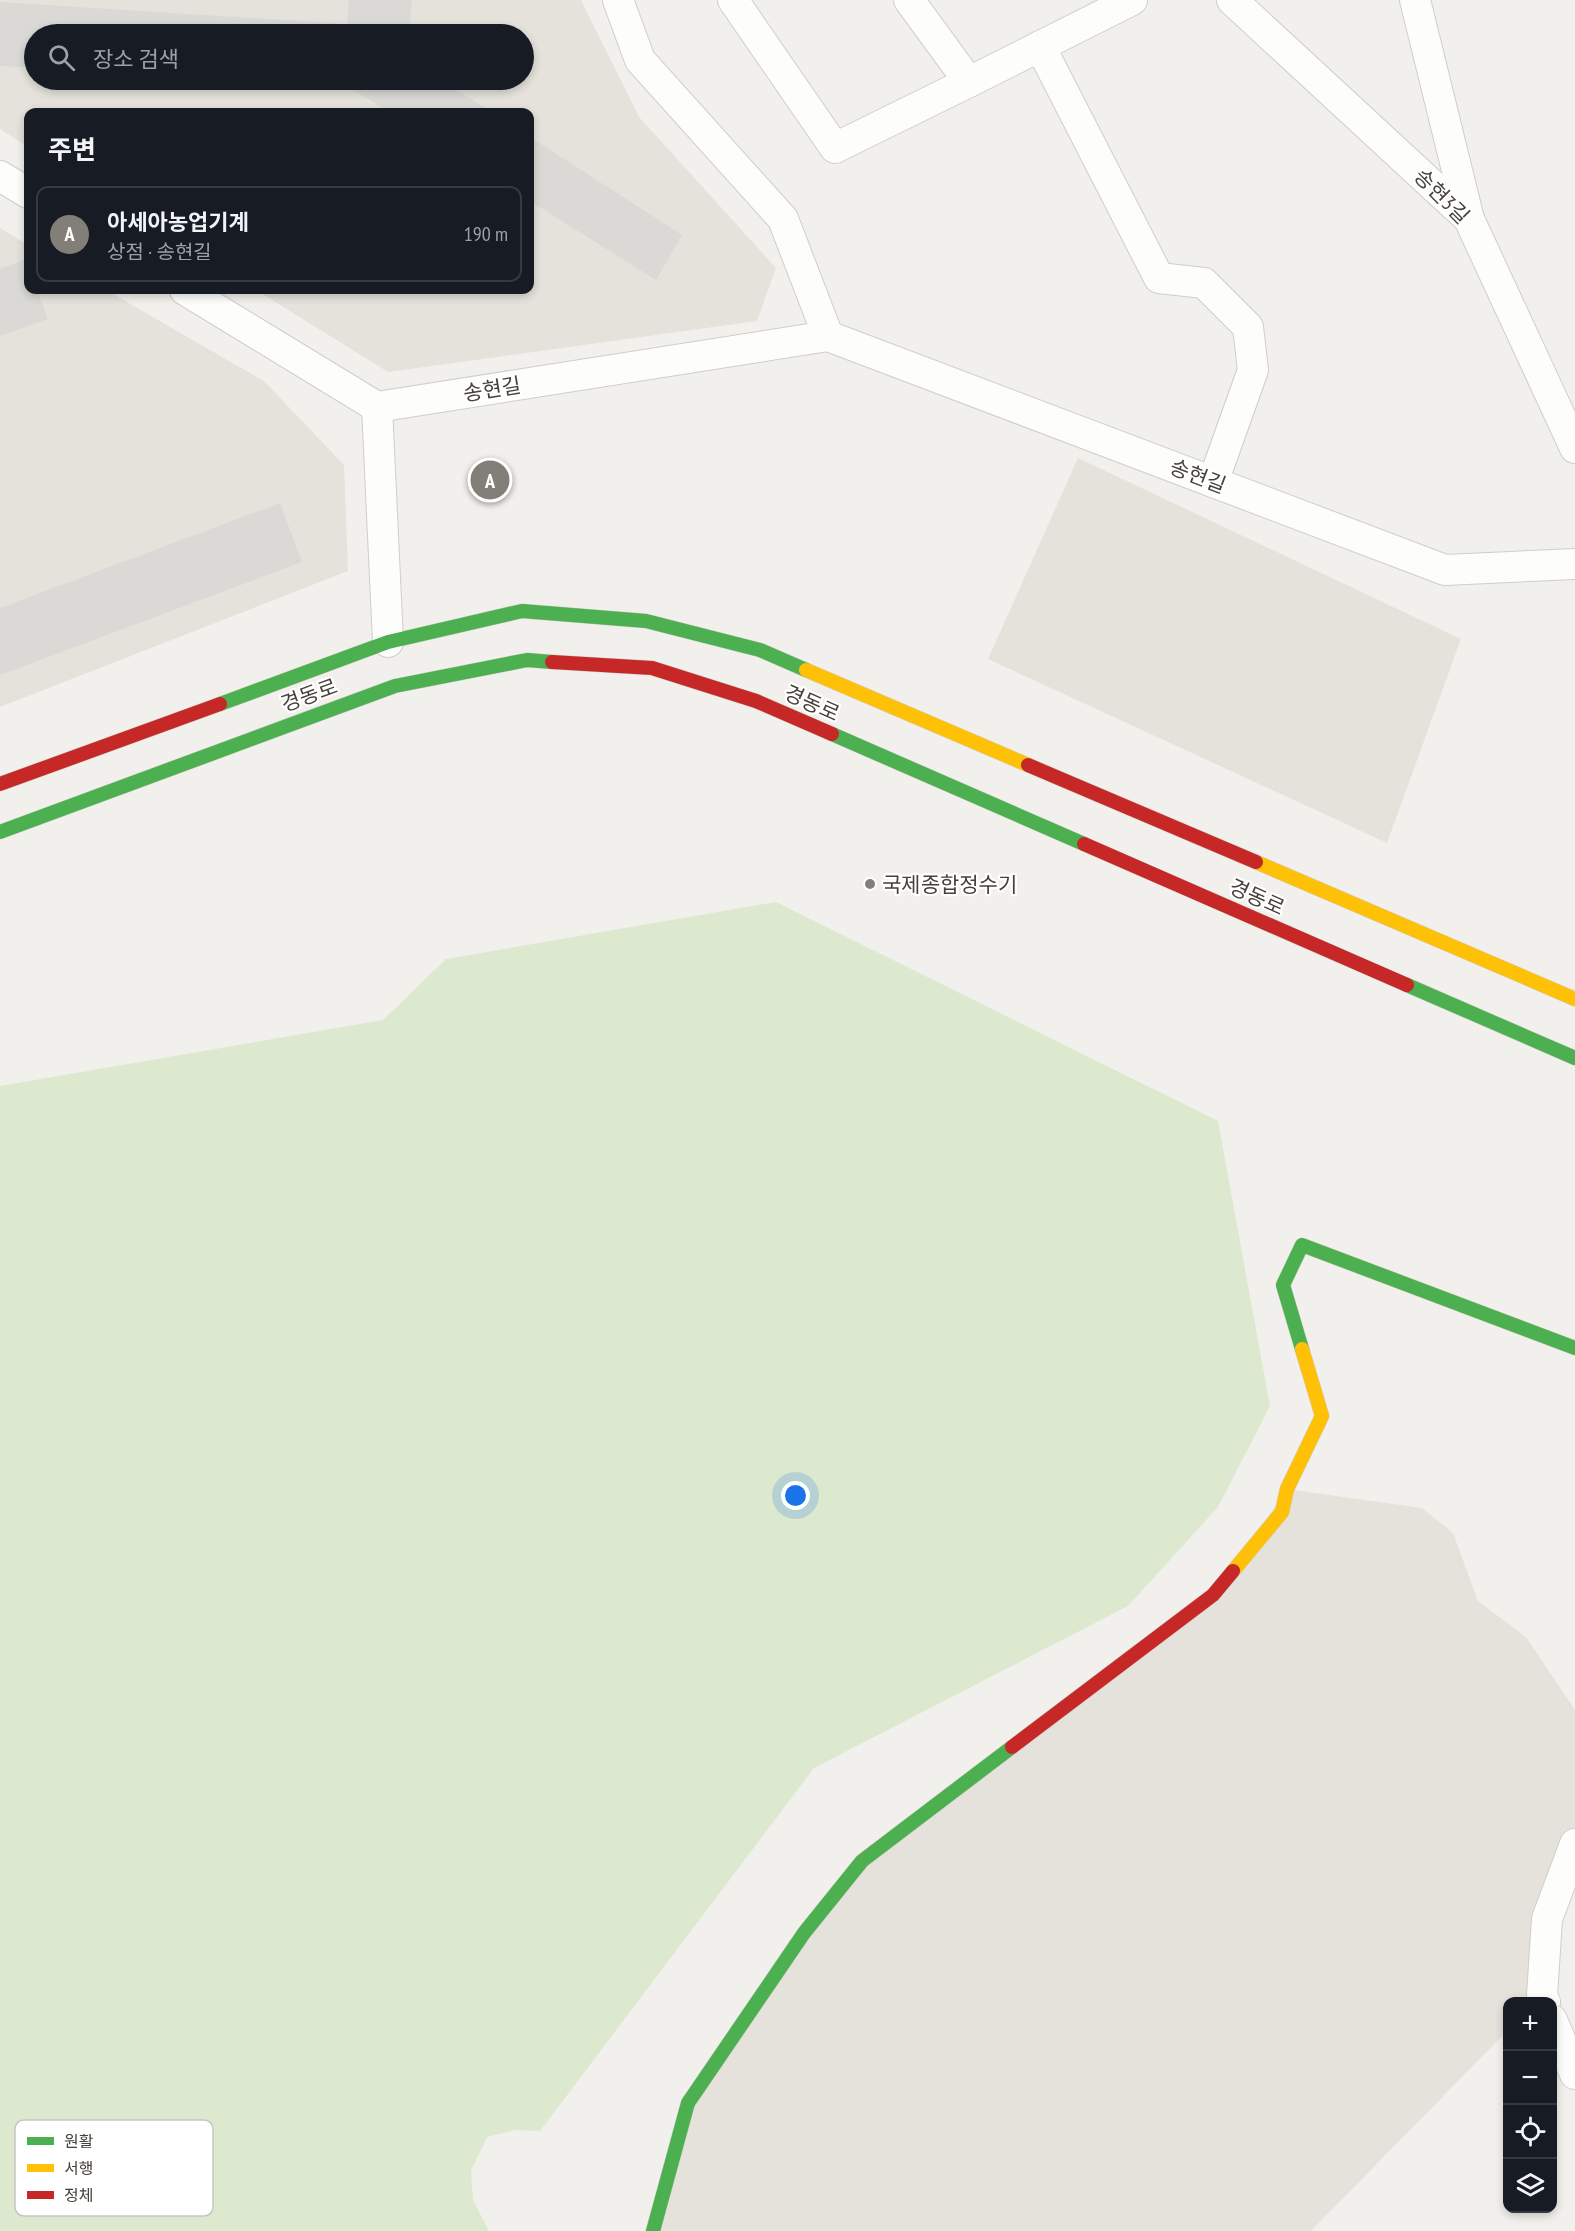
<!DOCTYPE html>
<html lang="ko">
<head>
<meta charset="utf-8">
<style>
  body { margin:0; font-family:"PT Sans Narrow","Noto Sans KR",sans-serif; background:#20242c; color:#f1f3f6 }
  .controls { position:absolute; right:18px; bottom:18px; display:grid; overflow:hidden; border-radius:12px; box-shadow:0 3px 9px #0003 }
  .controls button { width:54px; height:54px; display:grid; place-items:center; padding:0; border:0; border-bottom:2px solid #363941; background:#171b24; color:#f1f3f6; font:30px sans-serif }
  .you { position:absolute; left:796px; top:1496px; width:21px; height:21px; margin:-15px; border:4px solid #fff; border-radius:50%; background:#1a73e8; box-shadow:0 0 0 9px #1a73e833 }
  .badge { display:grid; place-items:center; width:39px; height:39px; border-radius:50%; background:#827f78; color:#fff; font-size:20px; font-weight:700 }
  .pin { position:absolute; translate:-50% -50%; border:3px solid #fff; box-shadow:0 2px 6px #0006 }
  .list { margin:0; padding:0; list-style:none }
  h2 { display:flex; justify-content:space-between; align-items:center; height:78px; margin:0; padding:0 24px; font-size:26px }
  h2 small { font-size:20px; font-weight:400; color:#9ea1a6 }
  .list li { display:grid; grid-template-columns:39px 1fr auto; gap:18px; align-items:center; box-sizing:border-box; height:96px; margin:0 12px 12px; padding:0 12px; border:2px solid #363941; border-radius:12px }
  .list b { display:block; font-size:22px; white-space:nowrap }
  .list p { margin:0; font-size:20px; white-space:nowrap; color:#9ea1a6 }
  .list em { font-size:20px; font-style:normal; color:#9ea1a6 }
  .icon { flex:none; width:33px; height:33px; fill:none; stroke:currentColor; stroke-width:2; stroke-linecap:round; stroke-linejoin:round }
  .map { position:relative; flex:none; width:1575px; height:2231px; overflow:hidden }
  .search { position:absolute; background:#171b24; box-shadow:0 3px 9px #0003; left:24px; top:24px; width:510px; height:66px; display:flex; align-items:center; gap:15px; box-sizing:border-box; padding:0 21px; border-radius:33px; color:#9ea1a6; font-size:22px }
  .panel { position:absolute; background:#171b24; box-shadow:0 3px 9px #0003; left:24px; top:108px; width:510px; height:186px; border-radius:12px }
  .map>svg:first-child { display:block }
  .residential { fill:#e5e2db; fill-rule:evenodd }
  .green { fill:#dde9cf }
  .building { fill:#dbd9d5 }
  .lines { fill:none; stroke-linecap:round; stroke-linejoin:round }
  .street-casing { stroke:#cfceca; stroke-width:32 }
  .fast-casing { stroke:#d0cdc4; stroke-width:15 }
  .slow-casing { stroke:#d0cdc4; stroke-width:15 }
  .jam-casing { stroke:#d0cdc4; stroke-width:15 }
  .street { stroke:#fdfdfc; stroke-width:30 }
  .fast { stroke:#4caf50; stroke-width:14 }
  .slow { stroke:#ffc107; stroke-width:14 }
  .jam { stroke:#c62828; stroke-width:14 }
  .poi-dot { fill:#827f78; stroke:#fff; stroke-width:2 }
  .labels { text-anchor:middle; dominant-baseline:central; stroke-width:4.5; stroke-linejoin:round; paint-order:stroke }
  .street-label { font-size:21px; fill:#474239; stroke:#fff }
  .poi-label { font-size:21px; fill:#474239; stroke:#fff; text-anchor:start }
  .key { fill:#fff; stroke:#c8c6c4; stroke-width:1.5 }
  .key-label { font-size:16px; fill:#474239 }
</style>
</head>
<body>
<div class="map">
<svg width="1575" height="2231" viewBox="0 0 1575 2231">
  <rect width="100%" height="100%" fill="#f1f0ec"/>
  <g class="residential">
    <path d="M0,0H581L639,117L776,268L757,321L388,372L256,290H530V112H28V147L0,129ZM34,34H524V80H34Z"/>
    <path d="M0,228L28,245V290H106L264,381L344,465L348,571L0,707Z"/>
    <path d="M1078,458L1461,639L1387,843L988,659Z"/>
    <path d="M1287,1489L1422,1508L1453,1533L1478,1601L1526,1637L1575,1710V1841L1537,2001L1508,2002L1507,2031L1311,2231H653L688,2103L862,1861L1213,1595Z"/>
  </g>
  <path class="green" d="M776,902L1218,1121L1270,1406L1218,1507L1128,1606L814,1768L540,2131L515,2130L487,2137L471,2171L473,2200L489,2231H0V1086L383,1020L446,959Z"/>
  <g class="building">
    <path d="M349,0H412L409,34H34V68L0,66V2L347,24Z"/>
    <path d="M236,80H440L492,112H389L352,89L236,81Z"/>
    <path d="M530,137L682,235L656,280L530,201Z"/>
    <path d="M26,259L28,267V290H37L48,319L0,336V269Z"/>
    <path d="M280,503L302,562L0,675V608Z"/>
  </g>
  <g class="lines">
    <defs>
      <g id="street">
        <path d="M618,0L640,60L783,219L828,336L1445,570L1575,564"/>
        <path d="M733,0L835,148L969,82"/>
        <path d="M909,0L969,82L1132,0"/>
        <path d="M1232,0L1469,219L1575,448"/>
        <path d="M1415,0L1469,219"/>
        <path d="M1040,46L1159,278L1204,283L1248,327L1253,370L1213,482"/>
        <path d="M0,176L28,193"/>
        <path d="M185,290L377,407L828,336"/>
        <path d="M377,407L388,642"/>
        <path d="M1545,2002L1542,1996L1547,1919L1575,1844"/>
        <path d="M1552,2020L1575,2074"/>
      </g>
      <g id="fast">
        <path d="M220,704L388,642L522,611L646,621L760,650L806,670"/>
        <path d="M832,734L1084,844"/>
        <path d="M0,832L395,686L527,660L552,662"/>
        <path d="M1407,985L1575,1058"/>
        <path d="M1302,1349L1283,1285L1302,1245L1575,1348"/>
        <path d="M653,2231L688,2103L804,1933L862,1861L1012,1747"/>
      </g>
      <g id="slow">
        <path d="M806,670L1028,765"/>
        <path d="M1256,862L1575,999"/>
        <path d="M1233,1571L1282,1512L1287,1489L1322,1416L1302,1349"/>
      </g>
      <g id="jam">
        <path d="M552,662L652,668L756,701L832,734"/>
        <path d="M1028,765L1256,862"/>
        <path d="M0,784L220,704"/>
        <path d="M1084,844L1407,985"/>
        <path d="M1012,1747L1213,1595L1233,1571"/>
      </g>
    </defs>
    <use href="#street" class="street-casing"/>
    <use href="#fast" class="fast-casing"/>
    <use href="#slow" class="slow-casing"/>
    <use href="#jam" class="jam-casing"/>
    <use href="#street" class="street"/>
    <use href="#fast" class="fast"/>
    <use href="#slow" class="slow"/>
    <use href="#jam" class="jam"/>
  </g>
  <circle class="poi-dot" cx="870" cy="884" r="6"/>
  <g class="labels">
    <g class="street-label">
      <text transform="translate(1442 196) rotate(45)">송현3길</text>
      <text transform="translate(492 389) rotate(-9)">송현길</text>
      <text transform="translate(1198 476) rotate(21)">송현길</text>
      <text transform="translate(309 695) rotate(-20)">경동로</text>
      <text transform="translate(812 703) rotate(24)">경동로</text>
      <text transform="translate(1257 897) rotate(24)">경동로</text>
    </g>
    <g class="poi-label">
      <text x="882" y="884">국제종합정수기</text>
    </g>
  </g>
  <rect x="15" y="2120" width="198" height="96" rx="9" class="key"/>
  <rect x="27" y="2137" width="27" height="8" fill="#4caf50"/>
  <rect x="27" y="2164" width="27" height="8" fill="#ffc107"/>
  <rect x="27" y="2191" width="27" height="8" fill="#c62828"/>
  <g class="key-label">
    <text x="64" y="2147">원활</text>
    <text x="64" y="2174">서행</text>
    <text x="64" y="2201">정체</text>
  </g>
</svg>
<div class="controls">
<button>+</button>
<button>−</button>
<button><svg class="icon" aria-label="locate" viewBox="0 0 24 24"><circle cx="12" cy="12" r="6"/><path d="M12 2v4M12 18v4M2 12h4M18 12h4"/></svg></button>
<button><svg class="icon" aria-label="layers" viewBox="0 0 24 24"><path d="M12 4l9 5-9 5-9-5zM3 14l9 5 9-5"/></svg></button>
</div>
<div class="you"></div>
<div class="pin badge" style="left:490px;top:480px">A</div>
<div class="search"><svg class="icon" aria-label="search" viewBox="0 0 24 24"><circle cx="10" cy="10" r="6"/><path d="M15 15l6 6"/></svg>장소 검색</div>
<section class="panel">
<h2>주변<small></small></h2>
<ul class="list">
<li><span class="badge">A</span><div><b>아세아농업기계</b><p>상점 · 송현길</p></div><em>190 m</em></li>
</ul>
</section>
</div>
</body>
</html>
